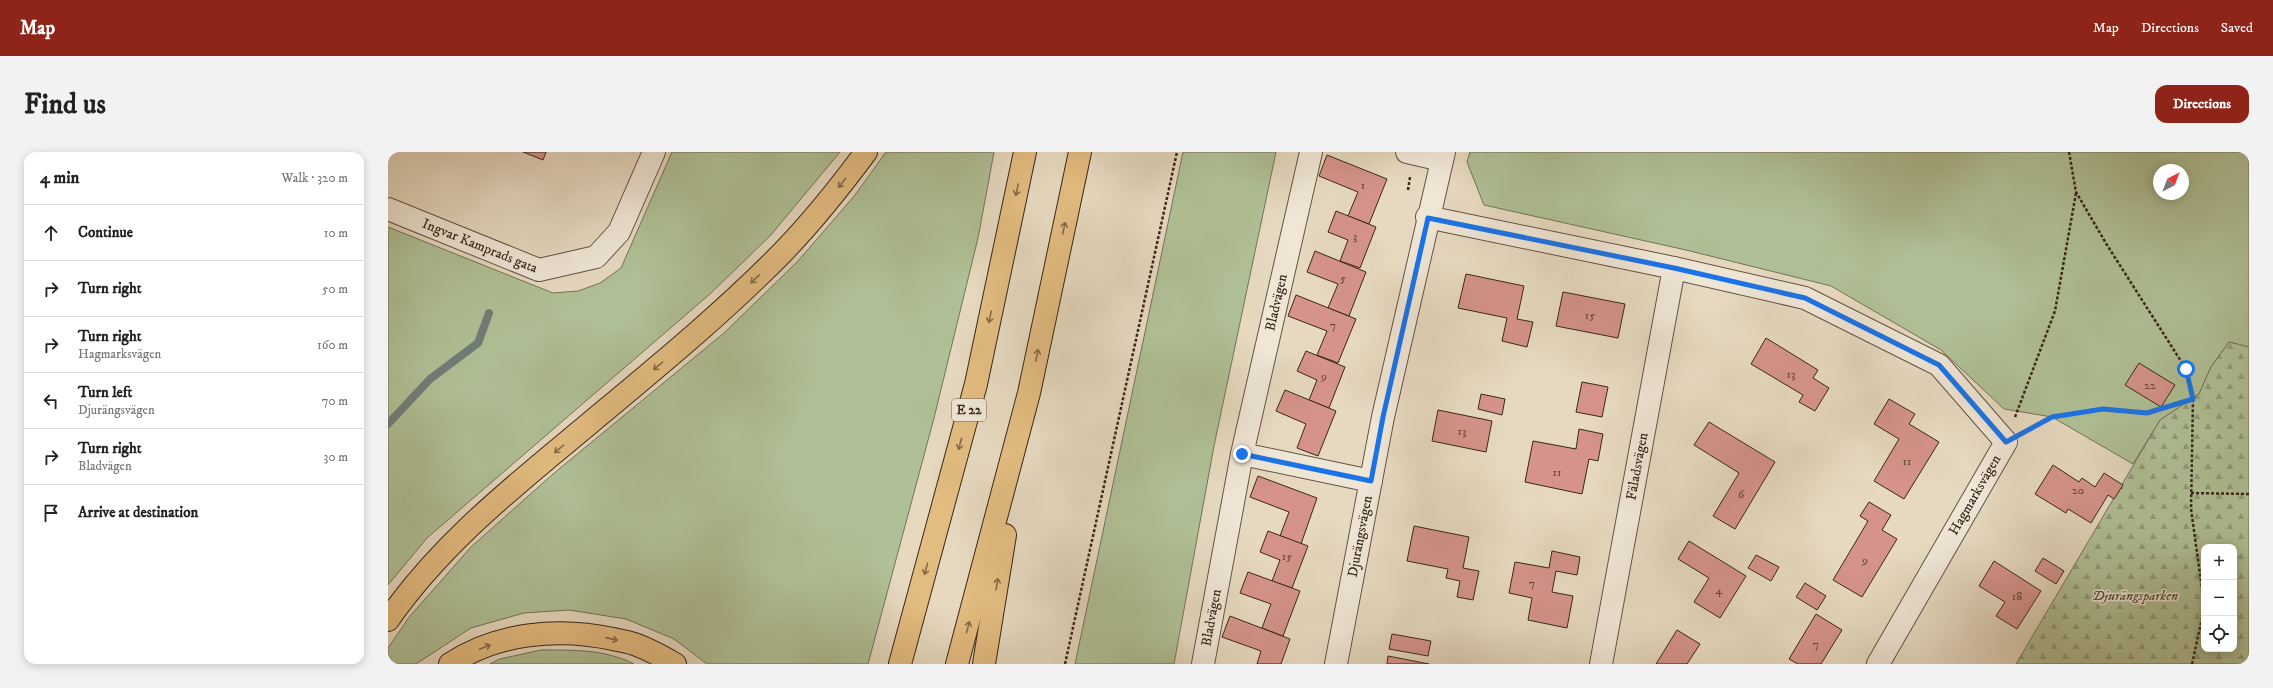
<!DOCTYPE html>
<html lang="en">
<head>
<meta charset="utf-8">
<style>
  body { margin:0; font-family:"IM FELL DW Pica",serif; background:#f2f2f2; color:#222 }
  .controls { position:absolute; right:12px; bottom:12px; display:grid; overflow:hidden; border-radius:8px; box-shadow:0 2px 10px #0003 }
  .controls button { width:36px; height:36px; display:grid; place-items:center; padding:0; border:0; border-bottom:1px solid #e0e0e0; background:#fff; color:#222; font:20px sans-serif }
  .compass { position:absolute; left:1765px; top:12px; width:36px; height:36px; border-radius:50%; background:#fff; box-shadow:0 2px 10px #0003; rotate:42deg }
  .stop { position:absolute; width:12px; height:12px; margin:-9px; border:3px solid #1a73e8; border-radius:50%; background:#fff }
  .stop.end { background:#1a73e8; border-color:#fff; box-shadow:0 1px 4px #0008 }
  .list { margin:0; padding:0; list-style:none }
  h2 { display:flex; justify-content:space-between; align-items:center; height:52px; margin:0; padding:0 16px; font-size:17px }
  h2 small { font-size:13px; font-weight:400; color:#767676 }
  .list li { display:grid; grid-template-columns:26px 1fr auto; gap:12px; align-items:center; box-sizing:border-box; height:56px; padding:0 16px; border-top:1px solid #e0e0e0 }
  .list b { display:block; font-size:15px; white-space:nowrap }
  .list p { margin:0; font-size:13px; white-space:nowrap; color:#767676 }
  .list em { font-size:13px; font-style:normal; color:#767676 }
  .icon { flex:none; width:22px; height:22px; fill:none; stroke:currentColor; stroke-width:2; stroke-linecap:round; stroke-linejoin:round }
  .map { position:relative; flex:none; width:1861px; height:512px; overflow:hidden; border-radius:12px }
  header { display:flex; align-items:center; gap:24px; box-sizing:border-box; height:56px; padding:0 20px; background:#8f2418; color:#fff }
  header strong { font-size:19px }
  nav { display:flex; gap:22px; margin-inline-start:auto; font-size:14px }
  .intro { display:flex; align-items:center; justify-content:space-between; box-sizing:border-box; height:96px; padding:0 24px }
  h1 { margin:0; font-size:28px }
  .button { padding:10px 18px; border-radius:12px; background:#8f2418; color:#fff; font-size:14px; font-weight:700 }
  main { display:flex; gap:24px; padding:0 24px }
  aside { flex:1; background:#fff; border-radius:12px; box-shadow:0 2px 10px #0003 }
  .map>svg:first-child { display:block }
  .grass { fill:#b0c096; stroke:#747358; fill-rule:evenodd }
  .forest { fill:url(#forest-firs); stroke:#747358; fill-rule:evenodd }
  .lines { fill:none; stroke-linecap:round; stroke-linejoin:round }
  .stream { stroke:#717e79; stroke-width:8 }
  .building { fill:#d5938b; stroke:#39261b }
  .minor-casing { stroke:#645344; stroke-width:24 }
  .motorway-casing { stroke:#39261b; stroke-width:24 }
  .path { stroke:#39261b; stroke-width:2.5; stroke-dasharray:3 2; stroke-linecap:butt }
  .minor { stroke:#efe6d6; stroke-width:22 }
  .motorway { stroke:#e3bc80; stroke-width:22 }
  .oneway { stroke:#866a48 }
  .route { stroke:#1a73e8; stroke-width:5 }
  .labels { text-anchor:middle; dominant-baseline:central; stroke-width:3; stroke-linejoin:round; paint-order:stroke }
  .number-label { font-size:12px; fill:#604137 }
  .shield { fill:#efe6d6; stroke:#706053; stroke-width:1 }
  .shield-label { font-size:13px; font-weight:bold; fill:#39261b }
  .street-label { font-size:14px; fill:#39261b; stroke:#efe6d6 }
  .park-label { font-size:14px; font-style:italic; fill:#574c3a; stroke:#efe6d6 }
</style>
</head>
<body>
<header>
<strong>Map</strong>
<nav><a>Map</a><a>Directions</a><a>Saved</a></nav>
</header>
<div class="intro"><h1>Find us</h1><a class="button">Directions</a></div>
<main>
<aside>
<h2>4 min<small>Walk · 320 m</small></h2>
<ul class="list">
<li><svg class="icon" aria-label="ahead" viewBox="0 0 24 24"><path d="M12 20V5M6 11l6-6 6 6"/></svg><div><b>Continue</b></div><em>10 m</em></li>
<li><svg class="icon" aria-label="right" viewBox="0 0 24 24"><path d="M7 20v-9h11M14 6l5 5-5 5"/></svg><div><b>Turn right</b></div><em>50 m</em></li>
<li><svg class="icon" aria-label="right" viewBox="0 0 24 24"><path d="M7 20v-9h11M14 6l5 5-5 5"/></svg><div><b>Turn right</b><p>Hagmarksvägen</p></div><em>160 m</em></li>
<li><svg class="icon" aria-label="left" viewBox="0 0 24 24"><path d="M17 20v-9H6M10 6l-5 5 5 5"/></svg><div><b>Turn left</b><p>Djurängsvägen</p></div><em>70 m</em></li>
<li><svg class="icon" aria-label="right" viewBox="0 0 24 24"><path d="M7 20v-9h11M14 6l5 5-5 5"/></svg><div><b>Turn right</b><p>Bladvägen</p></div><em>30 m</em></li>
<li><svg class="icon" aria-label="arrive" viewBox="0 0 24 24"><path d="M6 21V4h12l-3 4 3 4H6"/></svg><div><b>Arrive at destination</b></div></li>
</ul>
</aside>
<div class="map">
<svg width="1861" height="512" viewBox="0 0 1861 512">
  <defs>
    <pattern id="forest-firs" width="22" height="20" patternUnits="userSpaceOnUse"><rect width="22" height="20" fill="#b0c096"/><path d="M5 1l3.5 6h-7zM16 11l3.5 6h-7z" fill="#909c7a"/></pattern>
  </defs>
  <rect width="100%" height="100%" fill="#e6d9c0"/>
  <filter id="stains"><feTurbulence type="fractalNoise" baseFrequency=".005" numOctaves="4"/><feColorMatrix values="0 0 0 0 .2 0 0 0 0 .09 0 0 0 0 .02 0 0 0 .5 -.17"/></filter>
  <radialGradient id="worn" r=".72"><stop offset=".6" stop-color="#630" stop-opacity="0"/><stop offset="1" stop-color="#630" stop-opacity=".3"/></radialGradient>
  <g class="grass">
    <path d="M284,0H452L382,84L322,142L39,386L0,433V75L165,141L190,139L212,131L233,116Z"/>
    <path d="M498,0H606L590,86L546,266L480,512H319L286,487L238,467L181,458L136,461L83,476L28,512H0V496L22,464L83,395L165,322L336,181L410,109L467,43Z"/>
    <path d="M795,0H888L826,294L786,512H687Z"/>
    <path d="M1082,0H1861V195L1841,190L1823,215L1811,242L1772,268L1745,312L1664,265L1616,257L1553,198L1443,134L1298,98L1096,53L1079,10ZM1771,18H1795V42H1771Z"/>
    <path d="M153,498C184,498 217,497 246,512H102L112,507Z"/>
  </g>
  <path class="forest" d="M1841,190L1861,195V512H1628L1772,268L1811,242L1823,215ZM1816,395H1846V497H1816Z"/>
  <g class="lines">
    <path class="stream" d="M0,272L42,227L90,191L101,161"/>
  </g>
  <g class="building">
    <path d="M135,0H158L155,8Z"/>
    <path d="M939,3L999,27L981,72L960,64L970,40L931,24Z"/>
    <path d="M948,59L988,75L972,116L952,109L960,88L940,80Z"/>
    <path d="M927,99L978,120L961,164L940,156L950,132L919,120Z"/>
    <path d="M1078,122L1136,134L1129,167L1145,170L1139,195L1114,189L1119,166L1070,156Z"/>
    <path d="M1175,140L1237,152L1230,186L1168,174Z"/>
    <path d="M908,143L968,167L950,211L929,203L939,179L900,164Z"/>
    <path d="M1378,186L1430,218L1425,226L1441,236L1427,259L1411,250L1415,243L1363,212Z"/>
    <path d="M918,199L957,215L941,256L921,248L929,228L909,219Z"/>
    <path d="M1751,211L1787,233L1773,255L1737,233Z"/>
    <path d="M1194,230L1220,235L1214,265L1188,260Z"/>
    <path d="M897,238L948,259L930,304L909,296L918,272L888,259Z"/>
    <path d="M1093,242L1117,247L1114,263L1090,257Z"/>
    <path d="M1501,247L1527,262L1521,272L1551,290L1516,347L1486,329L1511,287L1486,272Z"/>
    <path d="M1050,258L1104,269L1098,300L1044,289Z"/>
    <path d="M1321,270L1387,310L1347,377L1325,364L1351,321L1306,293Z"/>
    <path d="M1191,277L1215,282L1210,309L1201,307L1194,342L1137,330L1145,289L1188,297Z"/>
    <path d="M1665,313L1691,330L1694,326L1707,335L1716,321L1735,333L1726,347L1720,343L1703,371L1680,357L1678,361L1647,342Z"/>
    <path d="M870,324L929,346L913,392L892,384L901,360L862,345Z"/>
    <path d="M1481,350L1503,363L1494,378L1509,387L1474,445L1445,428L1480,369L1472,364Z"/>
    <path d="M1026,374L1081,385L1075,416L1091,419L1085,448L1069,445L1072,429L1058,426L1060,417L1019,409Z"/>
    <path d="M880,379L920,394L904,436L884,429L892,408L872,400Z"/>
    <path d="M1301,389L1358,424L1332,466L1306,450L1321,426L1290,407Z"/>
    <path d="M1164,399L1192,405L1189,423L1168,419L1164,440L1185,444L1179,476L1140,468L1144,446L1121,441L1127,410L1161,416Z"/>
    <path d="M1368,403L1391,415L1383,429L1360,416Z"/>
    <path d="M1655,406L1676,419L1668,432L1647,419Z"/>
    <path d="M1606,409L1653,439L1629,477L1608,464L1617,450L1591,434Z"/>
    <path d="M860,420L912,439L895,484L874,476L883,452L852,441Z"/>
    <path d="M1417,431L1438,444L1429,458L1408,445Z"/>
    <path d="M1428,462L1454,478L1433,512H1410L1401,507Z"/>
    <path d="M842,464L902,487L893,512H869L873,499L834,485Z"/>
    <path d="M1289,478L1312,492L1299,512H1268Z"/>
    <path d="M1004,482L1043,489L1040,504L1001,497Z"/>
    <path d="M1000,504L1041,512H999Z"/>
  </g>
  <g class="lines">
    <defs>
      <g id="minor">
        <path d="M1019,0L1054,8"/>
        <path id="s1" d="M0,57L151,118L208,105L231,80L266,0"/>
        <path d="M1039,65L1286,116L1417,146L1551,213L1618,290L1490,512"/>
        <path d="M854,302L983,329"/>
        <path id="s2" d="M815,512L854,302L923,0"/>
        <path id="s3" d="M948,512L995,265L1056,0"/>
        <path id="s4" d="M1213,512L1286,116"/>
      </g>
      <g id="motorway">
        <path d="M0,468C54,390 130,331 202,271C268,216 334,162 394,101C424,70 452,35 478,0"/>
        <path d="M62,512C109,481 170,475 225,487C233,489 242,490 249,493C262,498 275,505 287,512"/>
        <path d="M512,512L588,232L637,0"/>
        <path d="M569,512L641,241L692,0"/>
        <path d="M596,512L617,383"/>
      </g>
    </defs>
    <use href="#minor" class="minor-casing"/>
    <use href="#motorway" class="motorway-casing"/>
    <g class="path">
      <path d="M1681,0L1688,40L1719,93L1798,217L1805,247L1803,357L1816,451"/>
      <path d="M1020,38L1022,25"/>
      <path d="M1627,265L1667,159L1688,41"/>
      <path d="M1639,278L1664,265L1715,257L1759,261L1805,247"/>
      <path d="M1803,341L1861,342"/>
      <path d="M677,512L789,0"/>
      <path d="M1804,512L1816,457"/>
    </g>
    <use href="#minor" class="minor"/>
    <use href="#motorway" class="motorway"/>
  </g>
  <defs><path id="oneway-shaft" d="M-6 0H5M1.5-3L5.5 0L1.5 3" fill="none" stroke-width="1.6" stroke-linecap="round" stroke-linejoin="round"/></defs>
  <g class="oneway">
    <use href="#oneway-shaft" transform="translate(454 31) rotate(128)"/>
    <use href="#oneway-shaft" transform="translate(629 38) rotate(102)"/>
    <use href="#oneway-shaft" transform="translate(676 76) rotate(-78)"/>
    <use href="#oneway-shaft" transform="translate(367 127) rotate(136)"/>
    <use href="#oneway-shaft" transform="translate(602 165) rotate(102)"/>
    <use href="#oneway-shaft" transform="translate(649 203) rotate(-78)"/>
    <use href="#oneway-shaft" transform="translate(270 214) rotate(140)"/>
    <use href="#oneway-shaft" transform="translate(572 292) rotate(105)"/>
    <use href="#oneway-shaft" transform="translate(171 297) rotate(140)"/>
    <use href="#oneway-shaft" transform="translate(538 417) rotate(105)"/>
    <use href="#oneway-shaft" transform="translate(609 432) rotate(-81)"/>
    <use href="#oneway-shaft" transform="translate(580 475) rotate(-75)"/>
    <use href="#oneway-shaft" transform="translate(224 487) rotate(13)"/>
    <use href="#oneway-shaft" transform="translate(97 495) rotate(-22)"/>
  </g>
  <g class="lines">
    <path class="route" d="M854,302L983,329L995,265L1040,66L1286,116L1417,146L1551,213L1618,290L1664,265L1715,257L1759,261L1805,247L1798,217"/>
  </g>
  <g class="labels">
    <g class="number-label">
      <text x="975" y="33">1</text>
      <text x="967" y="84">3</text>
      <text x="955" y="126">5</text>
      <text x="1202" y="163">15</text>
      <text x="945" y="173">7</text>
      <text x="1403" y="222">13</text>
      <text x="936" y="224">9</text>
      <text x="1762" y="233">22</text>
      <text x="1074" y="279">13</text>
      <text x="1519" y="309">11</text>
      <text x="1169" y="320">11</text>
      <text x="1690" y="338">20</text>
      <text x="1353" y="342">6</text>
      <text x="899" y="404">15</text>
      <text x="1477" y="408">9</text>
      <text x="1144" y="431">7</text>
      <text x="1331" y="438">4</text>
      <text x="1629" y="444">18</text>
      <text x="1428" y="492">7</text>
    </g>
    <rect class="shield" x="564" y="247" width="34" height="22" rx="3"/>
    <g class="shield-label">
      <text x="581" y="258">E 22</text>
    </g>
    <g class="street-label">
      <text stroke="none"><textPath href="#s1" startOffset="99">Ingvar Kamprads gata</textPath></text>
      <text stroke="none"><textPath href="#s2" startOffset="369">Bladvägen</textPath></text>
      <text stroke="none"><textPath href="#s4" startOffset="201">Fäladsvägen</textPath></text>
      <text transform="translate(1587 343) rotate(-60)">Hagmarksvägen</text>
      <text stroke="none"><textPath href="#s3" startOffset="130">Djurängsvägen</textPath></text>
      <text stroke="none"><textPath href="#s2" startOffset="47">Bladvägen</textPath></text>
    </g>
    <g class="park-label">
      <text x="1747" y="444">Djurängsparken</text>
    </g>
  </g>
  <rect width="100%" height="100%" filter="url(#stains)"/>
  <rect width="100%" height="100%" fill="url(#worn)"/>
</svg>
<div class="controls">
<button>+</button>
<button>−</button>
<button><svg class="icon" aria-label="locate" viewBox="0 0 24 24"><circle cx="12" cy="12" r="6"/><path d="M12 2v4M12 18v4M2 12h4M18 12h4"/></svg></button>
</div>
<svg class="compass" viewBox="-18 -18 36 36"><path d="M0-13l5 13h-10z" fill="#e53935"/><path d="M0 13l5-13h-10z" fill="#767676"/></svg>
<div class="stop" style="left:1798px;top:217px"></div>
<div class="stop end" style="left:854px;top:302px"></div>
</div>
</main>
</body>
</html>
